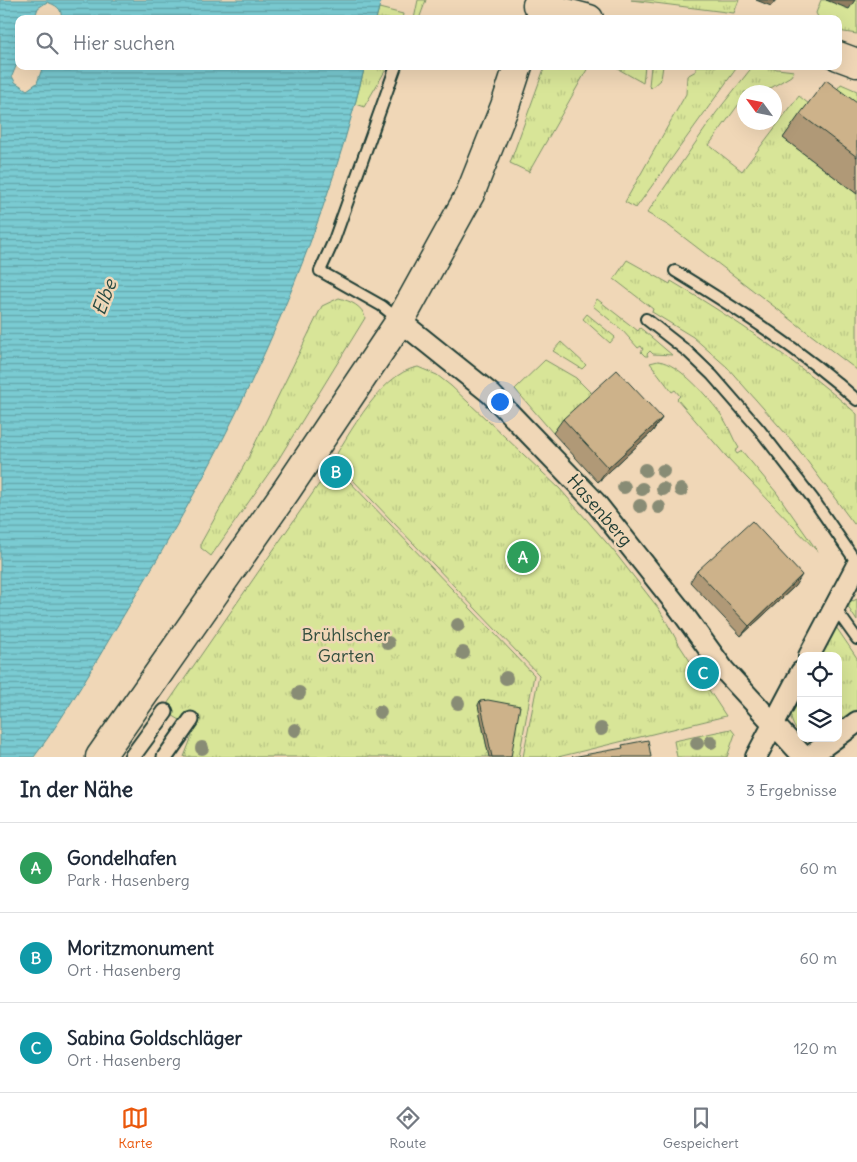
<!DOCTYPE html>
<html lang="de">
<head>
<meta charset="utf-8">
<style>
  body { margin:0; font-family:Delius,sans-serif; background:#f2f2f3; color:#1f2937 }
  .controls { position:absolute; right:15px; bottom:15px; display:grid; overflow:hidden; border-radius:10px; box-shadow:0 5px 20px #0002 }
  .controls button { width:45px; height:45px; display:grid; place-items:center; padding:0; border:0; border-bottom:1px solid #e0e1e3; background:#fff; color:#1f2937; font:25px sans-serif }
  .compass { position:absolute; left:737px; top:85px; width:45px; height:45px; border-radius:50%; background:#fff; box-shadow:0 5px 20px #0002; rotate:303deg }
  .you { position:absolute; left:499px; top:401px; width:18px; height:18px; margin:-12px; border:4px solid #fff; border-radius:50%; background:#1a73e8; box-shadow:0 0 0 8px #1a73e833 }
  .badge { display:grid; place-items:center; width:32px; height:32px; border-radius:50%; background:#ea580c; color:#fff; font-size:16px; font-weight:700 }
  .pin { position:absolute; translate:-50% -50%; border:2px solid #fff; box-shadow:0 1px 5px #0006 }
  .list { margin:0; padding:0; list-style:none }
  h2 { display:flex; justify-content:space-between; align-items:center; height:65px; margin:0; padding:0 20px; font-size:21px }
  h2 small { font-size:16px; font-weight:400; color:#747a83 }
  .list li { display:grid; grid-template-columns:32px 1fr auto; gap:15px; align-items:center; box-sizing:border-box; height:90px; padding:0 20px; border-top:1px solid #e0e1e3 }
  .list b { display:block; font-size:19px; white-space:nowrap }
  .list p { margin:0; font-size:16px; white-space:nowrap; color:#747a83 }
  .list em { font-size:16px; font-style:normal; color:#747a83 }
  .icon { flex:none; width:28px; height:28px; fill:none; stroke:currentColor; stroke-width:2; stroke-linecap:round; stroke-linejoin:round }
  .map { position:relative; flex:none; width:857px; height:757px; overflow:hidden }
  .search { position:absolute; background:#fff; box-shadow:0 5px 20px #0002; left:15px; right:15px; top:15px; height:55px; display:flex; align-items:center; gap:12px; box-sizing:border-box; padding:0 18px; border-radius:10px; color:#747a83; font-size:19px }
  .sheet { height:335px; background:#fff }
  nav { display:flex; justify-content:space-around; align-items:center; box-sizing:border-box; height:70px; border-top:1px solid #e0e1e3; background:#fff; font-size:14px; color:#747a83 }
  nav a { display:grid; justify-items:center; gap:2px }
  nav .on { color:#ea580c }
  .map>svg:first-child { display:block }
  .grass { fill:url(#grass-tufts); stroke:#7c9166 }
  .water { fill:url(#water-rules); stroke:#569293 }
  .lines { fill:none; stroke-linecap:round; stroke-linejoin:round }
  .service-casing { stroke:#1f3d34; stroke-width:14 }
  .pedestrian-casing { stroke:#1f3d34; stroke-width:19 }
  .minor-casing { stroke:#1f3d34; stroke-width:24 }
  .secondary-casing { stroke:#1f3d34; stroke-width:31 }
  .service { stroke:#f0d7b7; stroke-width:10 }
  .pedestrian { stroke:#f0d7b7; stroke-width:15 }
  .minor { stroke:#f0d7b7; stroke-width:20 }
  .secondary { stroke:#f0d7b7; stroke-width:28 }
  .tree { fill:#888c74 }
  .wall { fill:#b09977; stroke:#1f3d34 }
  .shaded-wall { fill:#907d61; stroke:#1f3d34 }
  .building { fill:#cdb28a; stroke:#1f3d34 }
  .labels { text-anchor:middle; dominant-baseline:central; stroke-width:5; stroke-linejoin:round; paint-order:stroke }
  .street-label { font-size:18px; fill:#1f3d34; stroke:#f0d7b7 }
  .park-label { font-size:18px; fill:#324e3e; stroke:#f0d7b7 }
  .water-label { font-size:19px; font-style:italic; fill:#284b44; stroke:#f0d7b7 }
</style>
</head>
<body>
<div class="map">
<svg width="857" height="757" viewBox="0 0 857 757">
  <defs>
    <pattern id="grass-tufts" width="24" height="20" patternUnits="userSpaceOnUse" patternTransform="scale(1.25)"><rect width="24" height="20" fill="#d8e598"/><path d="M3 7l-1-3M5 7V3M7 7l1-3M15 17l-1-3M17 17v-4M19 17l1-3" fill="none" stroke="#b9c584"/></pattern>
    <pattern id="water-rules" width="6" height="5" patternUnits="userSpaceOnUse" patternTransform="scale(1.25)"><rect width="6" height="5" fill="#7acbd2"/><path d="M0 2.5h6" fill="none" stroke="#63a6ab"/></pattern>
  </defs>
  <rect width="100%" height="100%" fill="#f0d7b7"/>
  <filter id="ink" filterUnits="userSpaceOnUse"><feTurbulence type="fractalNoise" baseFrequency=".02" numOctaves="2"/><feDisplacementMap in="SourceGraphic" scale="10" xChannelSelector="R" yChannelSelector="G"/><feConvolveMatrix kernelMatrix="1 2 1 2 8 2 1 2 1" color-interpolation-filters="sRGB"/></filter>
  <g filter="url(#ink)">
    <g class="grass">
      <path d="M418,0H426L419,19H414Z"/>
      <path d="M631,0H739L734,13Z"/>
      <path d="M821,0H857V34L838,31V19H819L816,13Z"/>
      <path d="M379,8L403,14L402,19H376Z"/>
      <path d="M365,66H388L364,107L355,104Z"/>
      <path d="M545,66H589L529,172L510,163Z"/>
      <path d="M613,66H645L643,83Z"/>
      <path d="M651,66H663L661,79L651,88L649,86Z"/>
      <path d="M696,66H738L636,208L625,202L686,94L687,76L696,71Z"/>
      <path d="M753,66L794,71L791,76L764,92H744V97L709,145L742,171L799,96L809,104L783,138L857,194V370L669,226L647,213L716,113Z"/>
      <path d="M841,84L857,91V118L831,98Z"/>
      <path d="M627,260L670,284L671,281C738,321 799,363 857,414V522L854,524L793,442L727,367L693,337L652,312L653,309L614,279Z"/>
      <path d="M339,298C350,301 363,306 365,318L278,460L211,556L201,548V543L247,460L322,306Z"/>
      <path d="M597,299L638,331L640,328L644,331L672,355L653,354L650,351L647,354L648,356H645L641,352L643,349L641,346L638,348L622,330L593,306Z"/>
      <path d="M587,314L615,337L610,343L583,319Z"/>
      <path d="M561,342L586,365L582,369L553,351Z"/>
      <path d="M545,360L576,378L594,396L553,433L515,389Z"/>
      <path d="M658,361C679,363 710,399 722,416C729,426 732,438 739,448L735,451L737,454L742,451L776,492L818,552L726,456L677,399L680,396L675,390L672,392L650,363Z"/>
      <path d="M418,367L437,375L451,386L560,489L612,549L659,609L680,646L726,716L558,757H523L539,675L352,479C340,475 333,474 322,478C343,446 378,373 418,367Z"/>
      <path d="M338,477L349,481L534,675L519,757H509L478,705L489,757H184L192,736V727L163,710L319,484Z"/>
      <path d="M849,597L853,601L857,599V621L846,604Z"/>
      <path d="M834,624L857,658V709L838,723V656H818Z"/>
      <path d="M801,687V735C784,718 792,706 801,687Z"/>
      <path d="M731,729L735,734L727,757H677L674,741Z"/>
    </g>
    <path class="water" d="M0,0H381L376,19H61C63,8 55,5 47,2L38,8L34,19H19V59L12,76L15,82L27,90L37,83L43,66H365C315,266 232,438 125,613C96,661 68,712 34,757H0Z"/>
    <g class="lines">
      <defs>
        <g id="service">
          <path d="M396,66L334,240L320,271L382,306L399,320"/>
          <path d="M675,271C739,310 801,350 857,400"/>
          <path d="M646,319L688,352L712,375L759,429L813,499L857,563"/>
          <path d="M834,607L857,639"/>
        </g>
        <g id="pedestrian">
          <path d="M132,757L165,712"/>
          <path d="M165,757L191,720"/>
        </g>
        <g id="minor">
          <path d="M400,321L491,394L595,502L679,608L724,670L804,757"/>
          <path d="M809,656L857,565"/>
          <path d="M838,736L857,722"/>
          <path d="M756,757L801,672"/>
          <path d="M809,757L835,738"/>
        </g>
        <g id="secondary">
          <path d="M537,5L589,19"/>
          <path d="M838,56L857,63"/>
          <path d="M100,757L286,491L400,321L470,194L505,106L518,66"/>
        </g>
      </defs>
      <use href="#service" class="service-casing"/>
      <use href="#pedestrian" class="pedestrian-casing"/>
      <use href="#minor" class="minor-casing"/>
      <use href="#secondary" class="secondary-casing"/>
      <use href="#service" class="service"/>
      <use href="#pedestrian" class="pedestrian"/>
      <use href="#minor" class="minor"/>
      <use href="#secondary" class="secondary"/>
    </g>
    <g class="tree">
      <circle cx="645" cy="470" r="7"/>
      <circle cx="663" cy="471" r="7"/>
      <circle cx="624" cy="487" r="7"/>
      <circle cx="642" cy="489" r="7"/>
      <circle cx="663" cy="489" r="7"/>
      <circle cx="681" cy="490" r="7"/>
      <circle cx="640" cy="506" r="7"/>
      <circle cx="659" cy="507" r="7"/>
      <circle cx="458" cy="625" r="7"/>
      <circle cx="388" cy="643" r="7"/>
      <circle cx="463" cy="653" r="7"/>
      <circle cx="506" cy="678" r="7"/>
      <circle cx="299" cy="693" r="7"/>
      <circle cx="458" cy="703" r="7"/>
      <circle cx="380" cy="712" r="7"/>
      <circle cx="601" cy="729" r="7"/>
      <circle cx="295" cy="730" r="7"/>
      <circle cx="711" cy="742" r="7"/>
      <circle cx="697" cy="743" r="7"/>
      <circle cx="202" cy="748" r="7"/>
    </g>
    <g class="wall">
      <path d="M857,103V194L783,138L800,114Z"/>
      <path d="M662,418L652,432L598,482L553,433L563,419Z"/>
      <path d="M697,571L795,586L741,636L690,582Z"/>
      <path d="M480,701L511,757H489L478,705Z"/>
    </g>
    <g class="shaded-wall">
      <path d="M756,0H776L771,6Z"/>
      <path d="M826,0H855L849,9Z"/>
      <path d="M662,418L652,432L598,482L608,468Z"/>
      <path d="M802,575L795,586L741,636L749,626Z"/>
    </g>
    <g class="building">
      <path d="M826,80L857,103V157L800,114Z"/>
      <path d="M617,370L662,418L608,468L563,419Z"/>
      <path d="M752,521L802,575L749,626L697,571Z"/>
      <path d="M488,700L520,706L511,757H492L480,701Z"/>
      <path d="M648,740L651,757H572L623,748L622,745Z"/>
    </g>
  </g>
  <g class="labels">
    <g class="street-label">
      <text transform="translate(600 510) rotate(49)">Hasenberg</text>
    </g>
    <g class="park-label">
      <text x="346" y="634">Brühlscher<tspan x="346" dy="21">Garten</tspan></text>
    </g>
    <g class="water-label">
      <text transform="translate(104 297) rotate(-69)">Elbe</text>
    </g>
  </g>
</svg>
<div class="controls">
<button><svg class="icon" aria-label="locate" viewBox="0 0 24 24"><circle cx="12" cy="12" r="6"/><path d="M12 2v4M12 18v4M2 12h4M18 12h4"/></svg></button>
<button><svg class="icon" aria-label="layers" viewBox="0 0 24 24"><path d="M12 4l9 5-9 5-9-5zM3 14l9 5 9-5"/></svg></button>
</div>
<svg class="compass" viewBox="-18 -18 36 36"><path d="M0-13l5 13h-10z" fill="#e53935"/><path d="M0 13l5-13h-10z" fill="#747a83"/></svg>
<div class="you"></div>
<div class="pin badge" style="left:523px;top:557px;background:#2e9e5b">A</div>
<div class="pin badge" style="left:336px;top:472px;background:#0f9aa8">B</div>
<div class="pin badge" style="left:703px;top:673px;background:#0f9aa8">C</div>
<div class="search"><svg class="icon" aria-label="search" viewBox="0 0 24 24"><circle cx="10" cy="10" r="6"/><path d="M15 15l6 6"/></svg>Hier suchen</div>
</div>
<section class="sheet">
<h2>In der Nähe<small>3 Ergebnisse</small></h2>
<ul class="list">
<li><span class="badge" style="background:#2e9e5b">A</span><div><b>Gondelhafen</b><p>Park · Hasenberg</p></div><em>60 m</em></li>
<li><span class="badge" style="background:#0f9aa8">B</span><div><b>Moritzmonument</b><p>Ort · Hasenberg</p></div><em>60 m</em></li>
<li><span class="badge" style="background:#0f9aa8">C</span><div><b>Sabina Goldschläger</b><p>Ort · Hasenberg</p></div><em>120 m</em></li>
</ul>
</section>
<nav>
<a class="on"><svg class="icon" aria-label="map" viewBox="0 0 24 24"><path d="M3 6l6-2 6 2 6-2v14l-6 2-6-2-6 2zM9 4v14M15 6v14"/></svg>Karte</a>
<a><svg class="icon" aria-label="directions" viewBox="0 0 24 24"><path d="M12 3l9 9-9 9-9-9zM9 14v-3h6M13 9l2 2-2 2"/></svg>Route</a>
<a><svg class="icon" aria-label="saved" viewBox="0 0 24 24"><path d="M7 4h10v16l-5-4-5 4z"/></svg>Gespeichert</a>
</nav>
</body>
</html>
